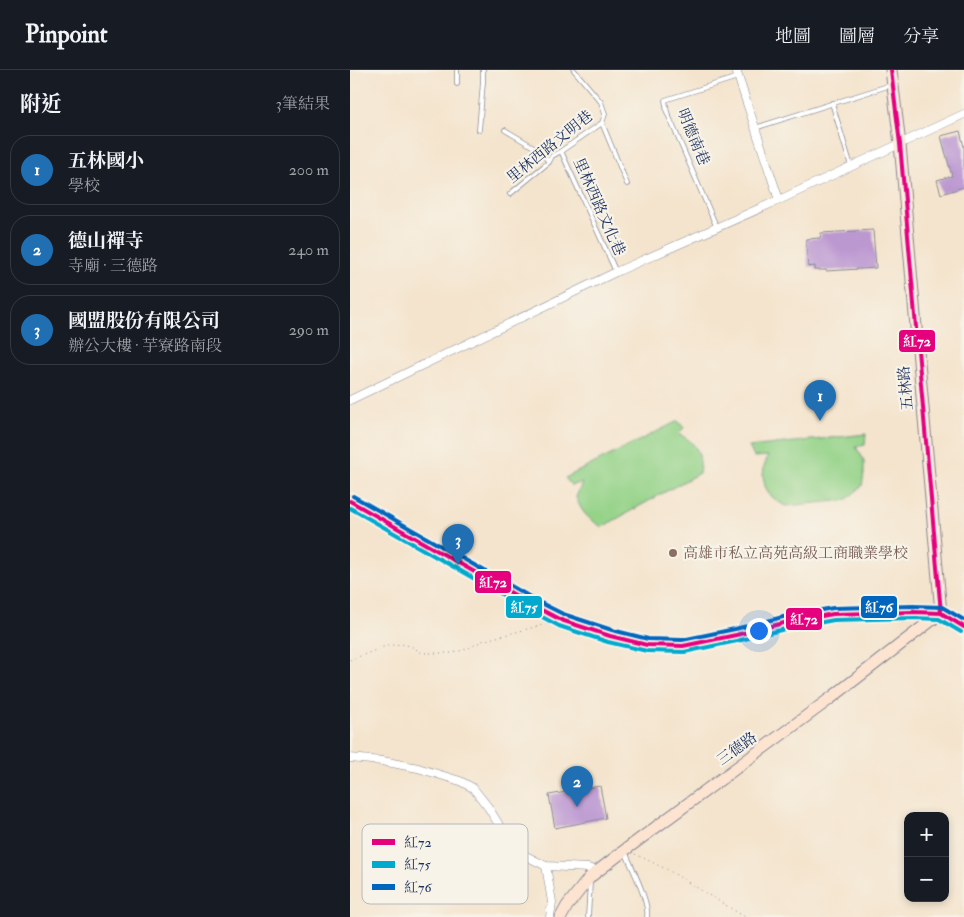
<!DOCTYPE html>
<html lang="zh-TW">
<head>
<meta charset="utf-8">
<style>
  body { margin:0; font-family:"IM FELL Double Pica","Noto Serif TC",serif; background:#242831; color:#f1f3f6 }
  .controls { position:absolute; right:15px; bottom:15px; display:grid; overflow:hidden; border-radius:10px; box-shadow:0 2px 8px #0003 }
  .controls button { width:45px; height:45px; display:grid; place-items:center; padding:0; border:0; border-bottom:1px solid #363941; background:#171b24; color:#f1f3f6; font:25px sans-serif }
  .you { position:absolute; left:408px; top:560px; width:18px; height:18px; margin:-12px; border:4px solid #fff; border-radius:50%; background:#1a73e8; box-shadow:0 0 0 8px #1a73e833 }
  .badge { display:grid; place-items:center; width:32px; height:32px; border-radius:50%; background:#1f6fb2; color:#fff; font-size:16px; font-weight:700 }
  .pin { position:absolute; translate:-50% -41px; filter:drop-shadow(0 1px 2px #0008) }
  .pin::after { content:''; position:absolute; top:26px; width:18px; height:15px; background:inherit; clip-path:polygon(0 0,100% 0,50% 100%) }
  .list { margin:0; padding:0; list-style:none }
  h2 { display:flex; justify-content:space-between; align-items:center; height:65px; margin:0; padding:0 20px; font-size:21px }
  h2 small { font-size:16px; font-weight:400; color:#9ea1a6 }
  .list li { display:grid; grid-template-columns:32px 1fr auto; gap:15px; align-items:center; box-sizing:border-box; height:70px; margin:0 10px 10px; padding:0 10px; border:1px solid #363941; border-radius:20px }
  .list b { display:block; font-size:19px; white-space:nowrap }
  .list p { margin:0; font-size:16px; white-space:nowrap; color:#9ea1a6 }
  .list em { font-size:16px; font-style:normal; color:#9ea1a6 }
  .map { position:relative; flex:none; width:614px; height:847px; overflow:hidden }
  header { display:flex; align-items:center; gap:30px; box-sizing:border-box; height:70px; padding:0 25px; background:#171b24; border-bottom:1px solid #363941 }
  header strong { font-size:24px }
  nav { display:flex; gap:28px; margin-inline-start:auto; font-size:18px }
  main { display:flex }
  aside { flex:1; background:#171b24 }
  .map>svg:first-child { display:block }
  .green { fill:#95d389; stroke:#588174 }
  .building { fill:#bc98d1 }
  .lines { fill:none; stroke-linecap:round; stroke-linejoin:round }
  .lane-casing { stroke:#888a96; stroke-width:5.5 }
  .street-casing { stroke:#888a96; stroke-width:9 }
  .secondary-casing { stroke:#888a96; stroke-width:13 }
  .path { stroke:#888a96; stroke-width:1; stroke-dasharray:1 4; stroke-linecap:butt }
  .lane { stroke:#fff; stroke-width:4 }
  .street { stroke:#fff; stroke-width:8 }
  .secondary { stroke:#fde4d1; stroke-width:11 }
  .bus-1-casing { stroke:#f7f3e8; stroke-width:8 }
  .bus-2-casing { stroke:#f7f3e8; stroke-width:8 }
  .bus-3-casing { stroke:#f7f3e8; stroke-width:8 }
  .bus-1 { stroke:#e5007d; stroke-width:4 }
  .bus-2 { stroke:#00a9ce; stroke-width:4 }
  .bus-3 { stroke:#0065bd; stroke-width:4 }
  .education-dot { fill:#8d6e63; stroke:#f7f3e8; stroke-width:2 }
  .labels { text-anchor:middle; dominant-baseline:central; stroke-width:4.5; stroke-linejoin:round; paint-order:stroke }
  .street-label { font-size:15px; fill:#1b2f5e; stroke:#f7f3e8 }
  .education-label { font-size:15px; fill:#785e54; stroke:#f7f3e8; text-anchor:start }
  .key { fill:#f7f3e8; stroke:#b5b8bf; stroke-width:1 }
  .key-label { font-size:14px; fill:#1b2f5e }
  .line-badge { stroke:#f7f3e8; stroke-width:2 }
  .badge-label { font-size:14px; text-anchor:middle; font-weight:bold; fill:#fff }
</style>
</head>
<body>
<header>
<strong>Pinpoint</strong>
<nav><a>地圖</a><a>圖層</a><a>分享</a></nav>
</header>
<main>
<aside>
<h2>附近<small>3筆結果</small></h2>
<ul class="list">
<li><span class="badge">1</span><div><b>五林國小</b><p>學校</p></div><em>200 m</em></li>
<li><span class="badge">2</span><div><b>德山禪寺</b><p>寺廟 · 三德路</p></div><em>240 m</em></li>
<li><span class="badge">3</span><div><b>國盟股份有限公司</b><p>辦公大樓 · 芋寮路南段</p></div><em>290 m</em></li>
</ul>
</aside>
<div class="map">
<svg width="614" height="847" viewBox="0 0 614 847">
  <rect width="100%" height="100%" fill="#f7f3e8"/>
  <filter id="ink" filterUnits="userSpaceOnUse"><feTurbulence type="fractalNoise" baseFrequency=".02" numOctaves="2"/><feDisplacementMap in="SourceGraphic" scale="10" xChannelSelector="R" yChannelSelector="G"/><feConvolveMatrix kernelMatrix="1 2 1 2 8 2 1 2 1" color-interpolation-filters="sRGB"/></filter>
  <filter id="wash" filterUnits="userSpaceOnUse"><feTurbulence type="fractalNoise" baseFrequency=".0096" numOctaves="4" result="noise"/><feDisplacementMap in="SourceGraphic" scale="20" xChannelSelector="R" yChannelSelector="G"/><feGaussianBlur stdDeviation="1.12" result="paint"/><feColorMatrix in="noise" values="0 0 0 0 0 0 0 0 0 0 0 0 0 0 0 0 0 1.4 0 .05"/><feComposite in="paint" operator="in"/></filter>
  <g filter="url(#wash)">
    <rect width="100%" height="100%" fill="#f4e4cd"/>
    <g class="green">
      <path d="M328,351L334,358L328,364C345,371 353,384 349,403L252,457C238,448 232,444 226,427L232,413L221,415L215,408Z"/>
      <path d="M516,364L515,375L506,377L514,390V403L512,416L496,430L436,436L427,431L419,424L415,416L413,406L414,397L418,386L404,387L399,377Z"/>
    </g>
    <g id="blocks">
      <g class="building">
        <path d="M610,61L614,77V117L591,124L587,110L602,106L591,66Z"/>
        <path d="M523,160L526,198L476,201V200H465V196L458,197L456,169L470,168L471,163Z"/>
        <path d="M250,716L256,748L205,758L199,725Z"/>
      </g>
    </g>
  </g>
  <g filter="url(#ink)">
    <use href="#blocks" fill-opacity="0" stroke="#888a96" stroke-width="1"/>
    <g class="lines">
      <defs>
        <g id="lane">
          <path d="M107,14V0"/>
          <path d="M482,33L501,96"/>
          <path d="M252,53L277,114"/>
          <path d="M405,58L541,15"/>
          <path d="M129,60L133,12V0"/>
          <path d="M155,60L187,79L192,83L199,92"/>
          <path d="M211,81L266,202"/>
          <path d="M160,124L199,92L202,86L211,81L252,53L255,44L251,32L224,0"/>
          <path d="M367,158L317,42L315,30L388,7"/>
          <path d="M275,781C281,796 300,833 297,847"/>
          <path d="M238,847L240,812"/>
        </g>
        <g id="street">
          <path d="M386,0L429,130"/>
          <path d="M0,330L266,202L429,130L614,44"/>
          <path d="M0,688L32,691L68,698L110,711L123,718L138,737L159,771L176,786L196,796L238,798L248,801"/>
          <path d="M196,796L202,832L200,847"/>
        </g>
        <g id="secondary">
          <path d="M541,0L550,74L591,543"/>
          <path d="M0,431L186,537L211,550L260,566L297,575L333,576L386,565L434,553L483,544L563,542L591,543L614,557"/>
          <path d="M211,847L217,836L240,807L275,780L481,628L591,543"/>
        </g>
      </defs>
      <use href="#lane" class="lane-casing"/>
      <use href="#street" class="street-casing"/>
      <use href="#secondary" class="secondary-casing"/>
      <g class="path">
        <path d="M0,590L36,576L51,574L61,576L72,583H103L119,578L132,571L196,554"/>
        <path d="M285,784L318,800L395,847"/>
      </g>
      <use href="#lane" class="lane"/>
      <use href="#street" class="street"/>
      <use href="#secondary" class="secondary"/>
      <defs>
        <g id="bus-1">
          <path d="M541,0L550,74L591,543"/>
          <path d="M0,431L186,537L211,550L260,566L297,575L333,576L386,565L434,553L483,544L563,542L591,543L614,557"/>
        </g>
        <path id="bus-2" d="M0,438L183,542L209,556L258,572L297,581L334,582L387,571L435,559L484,550L563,548L589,549L611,562"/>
        <path id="bus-3" d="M3,426L189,532L213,544L262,560L298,569L332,570L385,559L433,547L483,538L563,536L592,537L614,550"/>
      </defs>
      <use href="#bus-1" class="bus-1-casing"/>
      <use href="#bus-2" class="bus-2-casing"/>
      <use href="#bus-3" class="bus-3-casing"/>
      <use href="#bus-1" class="bus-1"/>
      <use href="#bus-2" class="bus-2"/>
      <use href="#bus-3" class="bus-3"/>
    </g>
  </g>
  <circle class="education-dot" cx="323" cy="483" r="5"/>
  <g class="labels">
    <g class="street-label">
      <text transform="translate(343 67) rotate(67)">明德南巷</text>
      <text transform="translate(200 77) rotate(-39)">里林西路文明巷</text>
      <text transform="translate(249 137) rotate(66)">里林西路文化巷</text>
      <text transform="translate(556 318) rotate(-95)">五林路</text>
      <text transform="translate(387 679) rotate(-36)">三德路</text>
    </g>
    <g class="education-label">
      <text x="333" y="483">高雄市私立高苑高級工商職業學校</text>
    </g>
  </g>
  <rect x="12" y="754" width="166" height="80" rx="8" class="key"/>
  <rect x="22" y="769" width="23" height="6" fill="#e5007d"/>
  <rect x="22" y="791" width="23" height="7" fill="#00a9ce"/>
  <rect x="22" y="814" width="23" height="6" fill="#0065bd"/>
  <g class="key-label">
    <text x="54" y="777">紅72</text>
    <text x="54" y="799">紅75</text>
    <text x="54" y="822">紅76</text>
  </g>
  <g class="line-badge">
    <rect x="548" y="259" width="38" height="24" rx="5" fill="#e5007d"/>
    <rect x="124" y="500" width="38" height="24" rx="5" fill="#e5007d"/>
    <rect x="510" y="525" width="38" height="24" rx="5" fill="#0065bd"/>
    <rect x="155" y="525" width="38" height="24" rx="5" fill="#00a9ce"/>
    <rect x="435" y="537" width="38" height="24" rx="5" fill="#e5007d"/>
  </g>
  <g class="badge-label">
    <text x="567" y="276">紅72</text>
    <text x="143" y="517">紅72</text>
    <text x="529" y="542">紅76</text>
    <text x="174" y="542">紅75</text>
    <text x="454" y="554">紅72</text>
  </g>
</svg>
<div class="controls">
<button>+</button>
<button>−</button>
</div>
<div class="you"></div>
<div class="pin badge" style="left:470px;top:351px">1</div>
<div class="pin badge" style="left:227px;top:737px">2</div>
<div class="pin badge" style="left:108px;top:495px">3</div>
</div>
</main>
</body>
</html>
